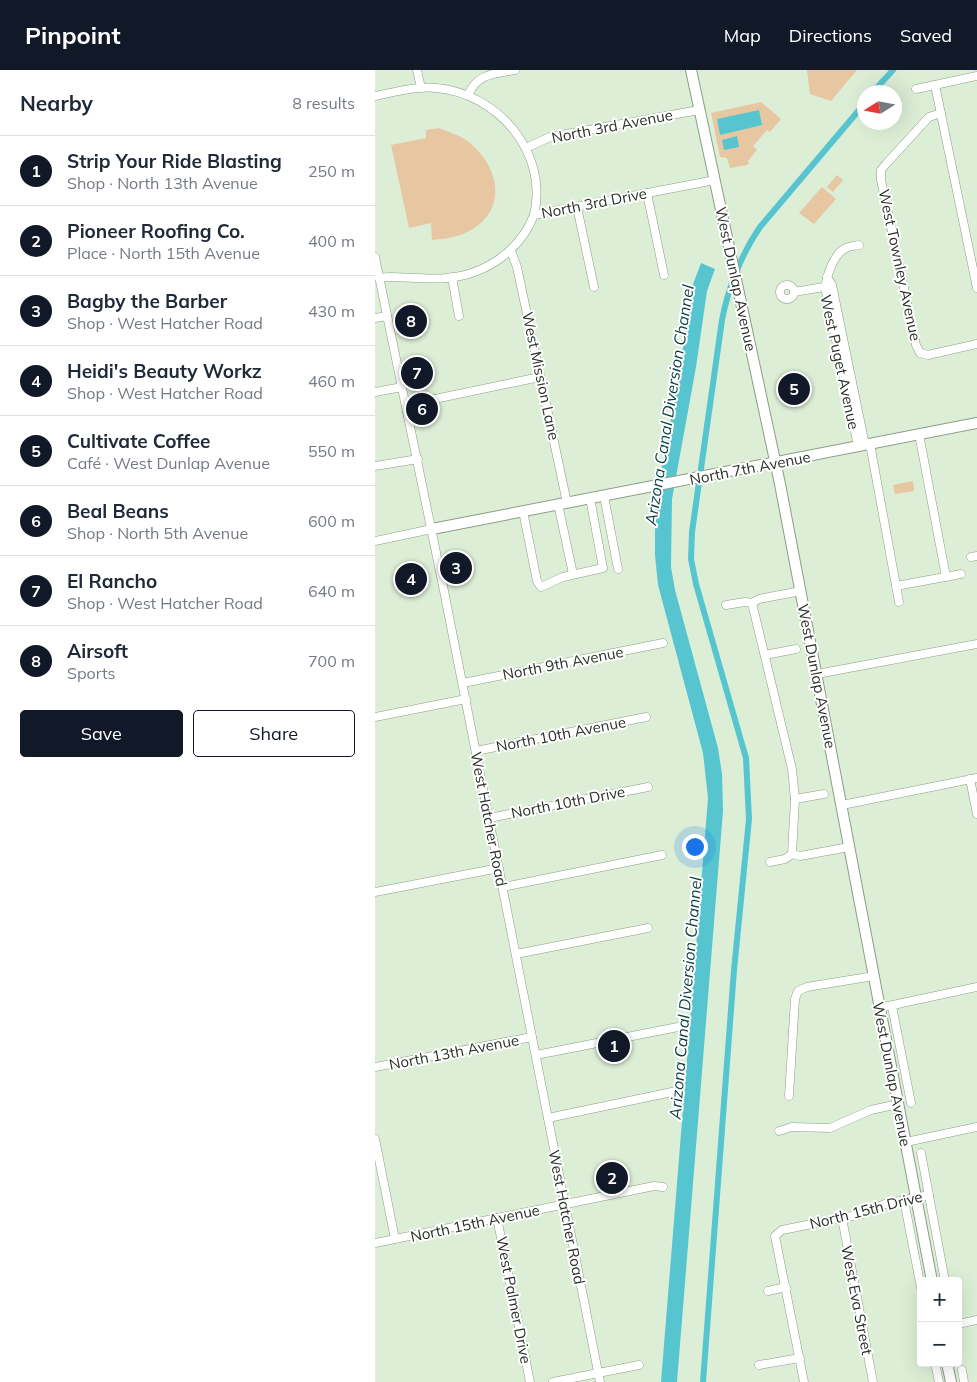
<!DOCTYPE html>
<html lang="en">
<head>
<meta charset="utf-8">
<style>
  body { margin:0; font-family:Mulish,sans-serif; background:#f2f2f3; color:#1f2937 }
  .controls { position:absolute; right:15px; bottom:15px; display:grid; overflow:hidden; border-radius:5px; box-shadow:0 5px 20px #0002 }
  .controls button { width:45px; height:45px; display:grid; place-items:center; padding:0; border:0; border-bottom:1px solid #e0e1e3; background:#fff; color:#1f2937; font:25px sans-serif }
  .compass { position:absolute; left:482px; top:15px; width:45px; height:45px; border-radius:50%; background:#fff; box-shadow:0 5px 20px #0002; rotate:259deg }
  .you { position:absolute; left:319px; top:776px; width:18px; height:18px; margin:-12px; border:4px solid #fff; border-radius:50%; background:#1a73e8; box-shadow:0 0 0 8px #1a73e833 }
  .badge { display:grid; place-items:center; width:32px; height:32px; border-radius:50%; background:#111827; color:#fff; font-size:16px; font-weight:700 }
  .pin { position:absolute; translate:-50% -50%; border:2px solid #fff; box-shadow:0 1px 5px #0006 }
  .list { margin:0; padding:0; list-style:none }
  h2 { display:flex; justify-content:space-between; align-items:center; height:65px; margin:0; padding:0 20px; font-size:21px }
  h2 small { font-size:16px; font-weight:400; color:#747a83 }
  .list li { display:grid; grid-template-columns:32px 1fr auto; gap:15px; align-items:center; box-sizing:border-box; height:70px; padding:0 20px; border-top:1px solid #e0e1e3 }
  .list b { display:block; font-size:19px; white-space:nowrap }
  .list p { margin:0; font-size:16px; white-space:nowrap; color:#747a83 }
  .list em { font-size:16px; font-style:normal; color:#747a83 }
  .actions { display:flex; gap:10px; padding:15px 20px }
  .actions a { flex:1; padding:11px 0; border:1px solid #111827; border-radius:5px; text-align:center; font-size:18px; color:#111827 }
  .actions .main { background:#111827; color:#fff }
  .map { position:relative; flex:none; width:602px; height:1312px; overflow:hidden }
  header { display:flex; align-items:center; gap:30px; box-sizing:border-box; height:70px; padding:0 25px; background:#111827; color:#fff }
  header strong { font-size:24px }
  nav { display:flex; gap:28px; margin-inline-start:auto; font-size:18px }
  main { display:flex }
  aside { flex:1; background:#fff }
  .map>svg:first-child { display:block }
  .green { fill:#e7c7a1 }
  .water { fill:#57c5d0 }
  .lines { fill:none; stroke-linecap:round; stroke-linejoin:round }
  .canal { stroke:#57c5d0; stroke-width:6 }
  .minor-casing { stroke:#8c9d86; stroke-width:9 }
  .major-casing { stroke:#8c9d86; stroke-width:12 }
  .minor { stroke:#fff; stroke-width:8 }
  .major { stroke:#fff; stroke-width:10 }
  .labels { text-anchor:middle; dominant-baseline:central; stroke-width:4; stroke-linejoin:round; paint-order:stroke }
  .street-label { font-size:15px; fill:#293027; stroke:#fff }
  .water-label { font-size:16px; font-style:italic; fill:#073c41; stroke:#fff }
</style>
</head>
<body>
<header>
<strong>Pinpoint</strong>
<nav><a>Map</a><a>Directions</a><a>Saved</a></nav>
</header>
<main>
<aside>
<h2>Nearby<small>8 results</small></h2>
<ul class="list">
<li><span class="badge">1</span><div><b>Strip Your Ride Blasting</b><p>Shop · North 13th Avenue</p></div><em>250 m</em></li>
<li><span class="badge">2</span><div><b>Pioneer Roofing Co.</b><p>Place · North 15th Avenue</p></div><em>400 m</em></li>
<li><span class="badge">3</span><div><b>Bagby the Barber</b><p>Shop · West Hatcher Road</p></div><em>430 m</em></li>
<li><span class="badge">4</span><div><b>Heidi's Beauty Workz</b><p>Shop · West Hatcher Road</p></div><em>460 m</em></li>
<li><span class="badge">5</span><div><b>Cultivate Coffee</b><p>Café · West Dunlap Avenue</p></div><em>550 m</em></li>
<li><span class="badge">6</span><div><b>Beal Beans</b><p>Shop · North 5th Avenue</p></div><em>600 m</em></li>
<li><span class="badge">7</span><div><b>El Rancho</b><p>Shop · West Hatcher Road</p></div><em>640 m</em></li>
<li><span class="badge">8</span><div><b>Airsoft</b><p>Sports</p></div><em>700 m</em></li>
</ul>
<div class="actions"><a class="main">Save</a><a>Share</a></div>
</aside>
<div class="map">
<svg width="602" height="1312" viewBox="0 0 602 1312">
  <rect width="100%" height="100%" fill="#dcefd6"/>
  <g class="green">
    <path d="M432,0H482L456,31L435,24Z"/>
    <path d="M386,32L406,49L395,62L392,60L378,76L382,80L373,91L374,93L372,95L355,98L352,88L345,87L336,43Z"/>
    <path d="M64,58C74,62 87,66 95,73C128,101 132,146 88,164C78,168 67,169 57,170L56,153L34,158L16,75L51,68V60Z"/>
    <path d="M462,105L468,110L458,122L452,117Z"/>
    <path d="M447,117L461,129L439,154L424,143Z"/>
    <path d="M538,411L539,421L520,424L518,415Z"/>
  </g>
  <g class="water">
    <path d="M384,40L387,55L345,65L342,49Z"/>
    <path d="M362,66L364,77L349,80L347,70Z"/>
    <path d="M326,193L340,199L332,221L321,297L297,429L296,497L300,520L343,678L347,704L348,741L302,1312H286L333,728L328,683L283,515L280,485V433L305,300L315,222Z"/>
  </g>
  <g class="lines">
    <g class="canal">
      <path d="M498,22L518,0"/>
      <path d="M328,1312L359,900L374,749L371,688L321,514L316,489L317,462L347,250C353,218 367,183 385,157L490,33"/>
    </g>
    <defs>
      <g id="minor">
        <path d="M42,0L46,18"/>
        <path d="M560,15L602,218"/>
        <path d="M541,19L602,6"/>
        <path d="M93,25C103,3 118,4 140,0"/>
        <path d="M0,26C20,22 41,16 61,18C122,23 174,82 159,145"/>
        <path d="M566,43L554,47L511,94L506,100V110L541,275L545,283L553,285L602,274"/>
        <path d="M151,78L175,67L324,40"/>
        <path d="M272,123L289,205"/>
        <path d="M202,137L219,217"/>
        <path d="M136,181L142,197L192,433"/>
        <path d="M0,187L69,521L225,1312"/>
        <path d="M77,207L84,246"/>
        <path d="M452,207L457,215L490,375"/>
        <path d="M4,208L14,207C33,207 54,210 73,208C111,204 145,181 159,145L340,110"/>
        <circle cx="412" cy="222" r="7"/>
        <path d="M419,222L455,216"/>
        <path d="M0,248L12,246"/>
        <path d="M0,322L27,317"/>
        <path d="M31,335L165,307"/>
        <path d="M544,364L571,507"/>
        <path d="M495,374L524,532"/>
        <path d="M483,376L450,217C452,205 459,183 471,178C475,176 480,176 484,175"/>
        <path d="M0,396L43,389"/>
        <path d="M229,426L243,499"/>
        <path d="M183,434L198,504"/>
        <path d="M148,441L162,511L166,517L188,507L228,498L215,428"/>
        <path d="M0,471L57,459"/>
        <path d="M596,487L602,486"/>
        <path d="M521,516L586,504"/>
        <path d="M377,533L417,699L420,729L417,784"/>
        <path d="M351,535L370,532L377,533L384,529L426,521"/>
        <path d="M390,585L421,579"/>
        <path d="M442,604L602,574"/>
        <path d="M88,613L288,573"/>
        <path d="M0,647L91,629"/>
        <path d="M101,681L271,647"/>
        <path d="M595,709L602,744"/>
        <path d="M420,729L449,724"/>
        <path d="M467,735L602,708"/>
        <path d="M114,748L273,717"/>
        <path d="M395,792L410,789L417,784L425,786L474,777"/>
        <path d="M128,817L287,785"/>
        <path d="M0,822L124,798"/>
        <path d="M141,884L273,858"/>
        <path d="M517,936L536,1033"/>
        <path d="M504,938L602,917"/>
        <path d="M161,985L303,957"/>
        <path d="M0,997L157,967"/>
        <path d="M414,1026L420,929L423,921L432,917L499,906"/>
        <path d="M173,1048L297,1022"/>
        <path d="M404,1061L417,1057L455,1058L496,1040L523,1034"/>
        <path d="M0,1069L20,1169"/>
        <path d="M531,1072L602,1057"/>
        <path d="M546,1083L570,1211"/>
        <path d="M529,1130L546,1218"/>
        <path d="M122,1148L155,1312"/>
        <path d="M467,1148L498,1312"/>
        <path d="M0,1173L279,1116L288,1117"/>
        <path d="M393,1221L411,1217"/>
        <path d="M583,1254L602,1250"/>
        <path d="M560,1293L564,1312"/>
        <path d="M384,1295L425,1288"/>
        <path d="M587,1300L589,1312"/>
        <path d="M178,1312L264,1295"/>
        <path d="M429,1312L400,1166L407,1160L487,1144L510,1134L554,1125"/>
      </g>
      <g id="major">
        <path d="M316,0L405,414L557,1211"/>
        <path d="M57,459L602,353"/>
        <path d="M572,1293L576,1312"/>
      </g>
    </defs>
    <use href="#minor" class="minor-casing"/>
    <use href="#major" class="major-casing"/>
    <use href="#minor" class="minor"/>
    <use href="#major" class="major"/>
  </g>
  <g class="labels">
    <g class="street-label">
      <text transform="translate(237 56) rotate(-11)">North 3rd Avenue</text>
      <text transform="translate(219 133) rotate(-11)">North 3rd Drive</text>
      <text transform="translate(525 195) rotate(78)">West Townley Avenue</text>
      <text transform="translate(361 209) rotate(78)">West Dunlap Avenue</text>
      <text transform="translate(465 292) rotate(78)">West Puget Avenue</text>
      <text transform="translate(166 306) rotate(78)">West Mission Lane</text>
      <text transform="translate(375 398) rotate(-11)">North 7th Avenue</text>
      <text transform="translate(188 593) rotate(-11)">North 9th Avenue</text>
      <text transform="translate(442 606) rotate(79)">West Dunlap Avenue</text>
      <text transform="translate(186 664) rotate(-11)">North 10th Avenue</text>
      <text transform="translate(193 732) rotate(-11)">North 10th Drive</text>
      <text transform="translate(114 749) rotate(79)">West Hatcher Road</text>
      <text transform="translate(79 982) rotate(-11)">North 13th Avenue</text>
      <text transform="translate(517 1004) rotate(79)">West Dunlap Avenue</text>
      <text transform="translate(491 1140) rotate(-14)">North 15th Drive</text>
      <text transform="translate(192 1147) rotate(79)">West Hatcher Road</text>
      <text transform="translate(100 1153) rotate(-12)">North 15th Avenue</text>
      <text transform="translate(139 1230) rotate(79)">West Palmer Drive</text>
      <text transform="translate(482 1230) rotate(79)">West Eva Street</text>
    </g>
    <g class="water-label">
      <text transform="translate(294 335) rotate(-81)">Arizona Canal Diversion Channel</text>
      <text transform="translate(310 928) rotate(-85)">Arizona Canal Diversion Channel</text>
    </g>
  </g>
</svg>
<div class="controls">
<button>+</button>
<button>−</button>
</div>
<svg class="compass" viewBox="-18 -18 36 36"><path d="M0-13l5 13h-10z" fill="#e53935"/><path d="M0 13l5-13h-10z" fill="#747a83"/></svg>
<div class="you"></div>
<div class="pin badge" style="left:239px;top:976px">1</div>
<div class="pin badge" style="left:237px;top:1108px">2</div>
<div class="pin badge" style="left:81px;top:498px">3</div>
<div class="pin badge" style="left:36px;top:509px">4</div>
<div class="pin badge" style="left:419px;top:319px">5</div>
<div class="pin badge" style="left:47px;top:339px">6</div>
<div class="pin badge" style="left:42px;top:303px">7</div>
<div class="pin badge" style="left:36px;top:251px">8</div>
</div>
</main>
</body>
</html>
